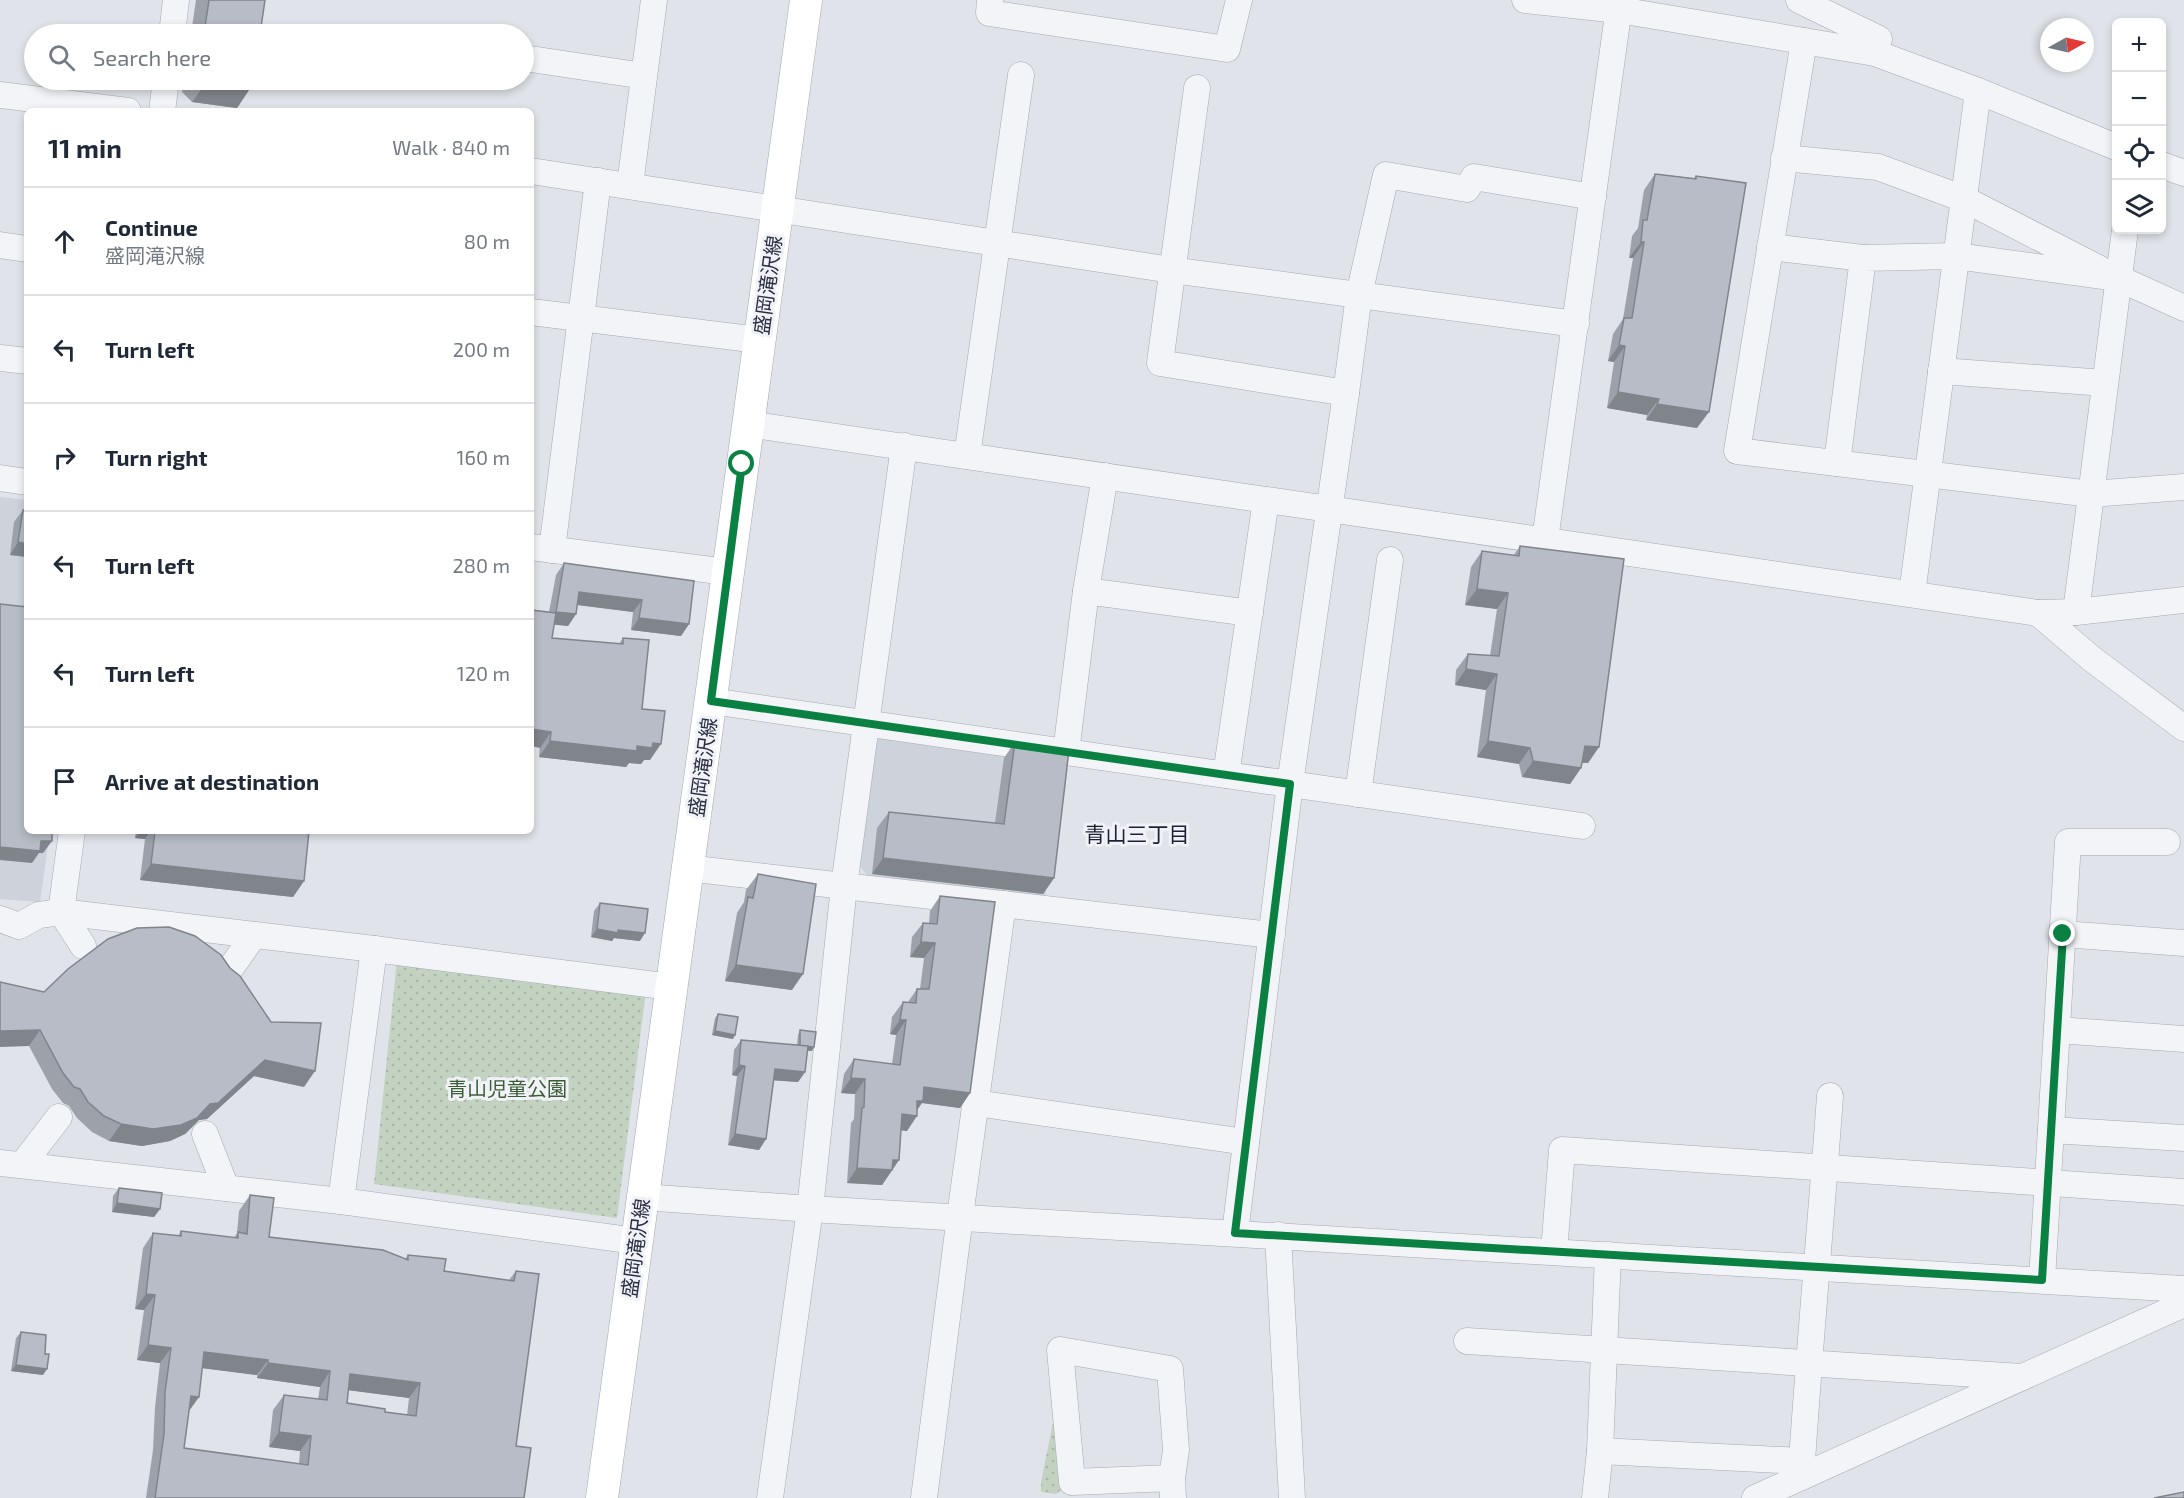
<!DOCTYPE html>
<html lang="en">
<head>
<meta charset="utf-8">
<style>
  body { margin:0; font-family:"Exo 2","Noto Sans JP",sans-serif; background:#f2f2f3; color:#1f2937 }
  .controls { position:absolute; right:18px; top:18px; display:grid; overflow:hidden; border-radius:9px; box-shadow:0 3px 9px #0003 }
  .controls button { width:54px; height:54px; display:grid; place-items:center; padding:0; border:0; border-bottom:2px solid #e0e1e3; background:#fff; color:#1f2937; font:30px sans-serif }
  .compass { position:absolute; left:2040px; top:18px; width:54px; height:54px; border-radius:50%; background:#fff; box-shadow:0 3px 9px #0003; rotate:82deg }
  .stop { position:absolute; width:18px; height:18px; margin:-14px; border:4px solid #0b8043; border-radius:50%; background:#fff }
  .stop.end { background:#0b8043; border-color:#fff; box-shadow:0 2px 6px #0008 }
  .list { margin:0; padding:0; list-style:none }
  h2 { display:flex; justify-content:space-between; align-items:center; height:78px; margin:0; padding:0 24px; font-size:26px }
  h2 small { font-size:20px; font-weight:400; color:#747a83 }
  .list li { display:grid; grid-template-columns:39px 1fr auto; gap:18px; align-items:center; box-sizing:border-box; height:108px; padding:0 24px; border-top:2px solid #e0e1e3 }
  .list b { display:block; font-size:22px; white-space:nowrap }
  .list p { margin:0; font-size:20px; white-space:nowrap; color:#747a83 }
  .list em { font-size:20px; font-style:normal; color:#747a83 }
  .icon { flex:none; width:33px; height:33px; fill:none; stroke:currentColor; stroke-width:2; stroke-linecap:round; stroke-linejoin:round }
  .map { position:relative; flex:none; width:2184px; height:1498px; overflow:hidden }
  .search { position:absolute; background:#fff; box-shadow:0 3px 9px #0003; left:24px; top:24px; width:510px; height:66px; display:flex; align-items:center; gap:15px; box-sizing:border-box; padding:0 21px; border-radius:33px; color:#747a83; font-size:22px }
  .panel { position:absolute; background:#fff; box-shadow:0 3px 9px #0003; left:24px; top:108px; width:510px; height:726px; border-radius:9px }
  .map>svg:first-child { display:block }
  .built { fill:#ced2db }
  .park { fill:url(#park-dots) }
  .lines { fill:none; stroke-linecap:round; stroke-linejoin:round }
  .minor-casing { stroke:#a5a9b3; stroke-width:27 }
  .major-casing { stroke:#9fa6b5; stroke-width:33 }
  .minor { stroke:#f3f4f8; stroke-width:26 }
  .major { stroke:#fff; stroke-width:32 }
  .wall { fill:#9da2aa; fill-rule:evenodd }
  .shaded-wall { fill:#80848b }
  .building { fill:#b7bcc6; stroke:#80848b; stroke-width:1.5; fill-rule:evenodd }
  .route { stroke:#0b8043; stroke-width:8 }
  .labels { text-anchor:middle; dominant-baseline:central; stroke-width:6; stroke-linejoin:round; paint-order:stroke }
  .street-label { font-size:20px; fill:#292f41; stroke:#f0f2f7 }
  .park-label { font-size:20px; fill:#3a5d36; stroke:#f0f2f7 }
  .neighbourhood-label { font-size:21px; fill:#1b2032; stroke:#f0f2f7 }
</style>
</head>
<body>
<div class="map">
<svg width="2184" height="1498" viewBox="0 0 2184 1498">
  <defs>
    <pattern id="park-dots" width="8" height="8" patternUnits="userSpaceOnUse" patternTransform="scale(1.5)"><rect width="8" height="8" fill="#c4d3c1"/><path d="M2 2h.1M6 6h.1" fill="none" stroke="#a8b5a7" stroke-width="1.8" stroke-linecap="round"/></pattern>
  </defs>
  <rect width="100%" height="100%" fill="#e0e3e9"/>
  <g class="built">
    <path d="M0,497L27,500V831H50L40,902L0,899Z"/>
    <path d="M886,736L1061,757L1045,898L870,879L858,864L875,741Z"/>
  </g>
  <g class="park">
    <path d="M397,960L646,991L617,1218L374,1184Z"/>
    <path d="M1059,1393L1065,1487L1056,1494L1041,1492V1482Z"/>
  </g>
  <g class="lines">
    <defs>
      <g id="minor">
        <path d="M990,0L989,13L1227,49L1239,0"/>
        <path d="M1525,0L1619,10L1875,53L1978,91L2116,147"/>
        <path d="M1799,0L1879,39L1875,53"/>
        <path d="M172,34L176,0"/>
        <path d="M1804,41L1737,451L2091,494L2184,487"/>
        <path d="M524,58L644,76"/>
        <path d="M1197,88L1160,363L1346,393L1290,784L1235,1233"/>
        <path d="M0,95L128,111"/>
        <path d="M162,111L166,80"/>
        <path d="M1784,158L1878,167L1964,199L2100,269"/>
        <path d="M2162,165L2184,173"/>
        <path d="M531,171L1171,270L1576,324"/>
        <path d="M630,185L654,0"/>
        <path d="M0,245L27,249"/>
        <path d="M1770,247L1863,258"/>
        <path d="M531,312L759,340"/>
        <path d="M0,358L27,361"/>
        <path d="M1941,371L2105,383"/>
        <path d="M1346,393L1359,295L1386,175L1467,189L1474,177L1593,197"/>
        <path d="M748,424L2038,613L2076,612L2184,600"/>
        <path d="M967,456L1021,75"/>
        <path d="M1837,463L1863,258L1956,256L2118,278L2184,308"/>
        <path d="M0,478L27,482"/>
        <path d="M1545,540L1620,0"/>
        <path d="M531,547L727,572"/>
        <path d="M552,550L598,181"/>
        <path d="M1086,591L1105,476"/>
        <path d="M1912,594L1978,91"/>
        <path d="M2076,612L2125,230"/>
        <path d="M2038,613L2092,659L2184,728"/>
        <path d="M711,701L1582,826"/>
        <path d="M1066,752L1086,591L1250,613"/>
        <path d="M1226,775L1266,500"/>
        <path d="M1358,794L1390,560"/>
        <path d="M72,831L61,912L83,946"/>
        <path d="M687,868L1272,935"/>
        <path d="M0,919L19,926L39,915L61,912L374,949L671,987"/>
        <path d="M2063,934L2184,943"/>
        <path d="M228,972L254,935"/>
        <path d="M2057,1030L2184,1039"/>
        <path d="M976,1103L1246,1142"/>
        <path d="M2051,1130L2184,1138"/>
        <path d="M205,1134L226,1188"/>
        <path d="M0,1163L341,1201L636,1241"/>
        <path d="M22,1165L59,1117"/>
        <path d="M643,1197L810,1209L2184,1289"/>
        <path d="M341,1201L374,949"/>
        <path d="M1278,1235L1292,1498"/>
        <path d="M1554,1252L1562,1150L2184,1192"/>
        <path d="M2042,1280L2068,842H2167"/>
        <path d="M1467,1341L2022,1377"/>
        <path d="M1600,1451L1608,1255"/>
        <path d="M1801,1477C1809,1350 1821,1223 1830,1096"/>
        <path d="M1172,1478L1072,1482L1060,1350L1170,1369L1176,1450L1172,1478L1173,1498"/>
        <path d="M770,1498L810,1209L844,886L904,446"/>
        <path d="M924,1498L960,1216L1003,904"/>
        <path d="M1595,1498L1600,1451L1802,1461"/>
        <path d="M1755,1498L2184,1304"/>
      </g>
      <path id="major" d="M602,1498L806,0"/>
    </defs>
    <use href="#minor" class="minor-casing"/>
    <use href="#major" class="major-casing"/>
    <use href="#minor" class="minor"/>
    <use href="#major" class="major"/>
  </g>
  <g class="wall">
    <path d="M196,0H265L260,34H191Z"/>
    <path d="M184,80H254L253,84L237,108L192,102L182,92Z"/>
    <path d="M1655,174L1694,178L1696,176L1697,428L1646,420L1647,415L1607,408L1614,362L1608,361L1613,334L1623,319L1633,258H1629L1632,236L1638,228L1644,190Z"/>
    <path d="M23,510H27V557L10,555L14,522Z"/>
    <path d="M1520,546L1599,747L1588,763H1582L1581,768L1570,784L1522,777L1519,764L1477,757L1486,690L1455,685L1456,670L1468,654L1490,656L1497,609L1465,605L1471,567L1482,551L1514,555Z"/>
    <path d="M564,563L689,624L681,636L631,630L633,612L577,605L576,614L568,626L554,624L552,638L619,644L623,638L642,709L650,760H644L641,764L629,763L626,767L539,757L549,612L556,575Z"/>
    <path d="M1015,742L1054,878L1043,894L872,874L877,828L889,812L995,823L1004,758Z"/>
    <path d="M136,831H309L304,881L293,897L140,880L145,839L135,838Z"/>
    <path d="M758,874L792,990L725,981L737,913L744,902L746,890Z"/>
    <path d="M940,896L970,1093L960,1108L922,1103L917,1109L907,1131L901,1130L899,1160L882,1185L847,1183L851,1123L854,1119L855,1094L841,1093L844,1074L854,1059L892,1064L896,1035L890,1034L892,1017L903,1002H908L917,989H920L924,958L910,957L912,937L923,923H929L930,911Z"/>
    <path d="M600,903L640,941L614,938L612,941L591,937L594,911Z"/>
    <path d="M0,982L304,1087L254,1076L207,1119L199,1120L185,1134L170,1141L142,1146L109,1141L92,1132L77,1118L69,1106L63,1103L52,1089L29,1046Z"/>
    <path d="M718,1014L733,1039L712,1035L715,1018Z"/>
    <path d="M800,1030L812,1051H807L805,1072L798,1082L774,1080L766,1139L759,1150L728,1145L737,1076L732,1075L734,1050L741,1040L797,1045L798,1035Z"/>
    <path d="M119,1188L160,1209L154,1217L112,1212L113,1196Z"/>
    <path d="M250,1195L269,1237L405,1259L408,1255L444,1271L509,1280L516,1271V1446L524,1498H146L153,1450L155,1407L160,1363L137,1360L144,1310L135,1309L143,1248L153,1233L178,1236L181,1231L234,1238L237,1233L239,1211ZM202,1368L257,1375V1378L320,1387L318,1399L284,1395L273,1410L269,1447L300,1451L299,1464L184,1448L189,1411L199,1397ZM348,1390L409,1398L407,1415L385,1412L347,1403Z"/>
    <path d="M21,1332L43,1375L11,1371L16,1338Z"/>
  </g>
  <g class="shaded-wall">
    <path d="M208,80H213L253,84L237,108L192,102Z"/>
    <path d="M1641,242H1644L1633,258H1629Z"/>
    <path d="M1619,345L1625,346L1614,362L1608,361Z"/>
    <path d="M1618,392L1659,399L1647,415L1607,408Z"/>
    <path d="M1657,404L1709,412L1697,428L1646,420Z"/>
    <path d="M18,542L27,544V557L10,555Z"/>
    <path d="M1477,589L1508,593L1497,609L1465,605Z"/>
    <path d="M579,592L642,600L633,612L570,604Z"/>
    <path d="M556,612L576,614L568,626L547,624Z"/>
    <path d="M639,618L689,624L681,636L631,630Z"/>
    <path d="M1466,669L1497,674L1486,690L1455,685Z"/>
    <path d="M531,729L551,732L540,748L531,746Z"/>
    <path d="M550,741L637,746L653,743L661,744L650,760H644L641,764L629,763L626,767L539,757Z"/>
    <path d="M1488,741L1530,748L1519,764L1477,757Z"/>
    <path d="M1585,746L1599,747L1588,763L1573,762Z"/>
    <path d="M1533,761L1581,768L1570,784L1522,777Z"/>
    <path d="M140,831H150L145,839L135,838Z"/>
    <path d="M41,841H52L43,853H39L32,863L0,860V847Z"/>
    <path d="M883,858L1054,878L1043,894L872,874Z"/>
    <path d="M151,864L304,881L293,897L140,880Z"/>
    <path d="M597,929L618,930L645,933L640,941L614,938L612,941L591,937Z"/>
    <path d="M921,942L935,943L924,958L910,957Z"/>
    <path d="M736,965L803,974L792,990L725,981Z"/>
    <path d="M900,1020H906L896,1035L890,1034Z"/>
    <path d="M40,1030L29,1046L0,1047V1031Z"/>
    <path d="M715,1031L735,1035L733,1039L712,1035Z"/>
    <path d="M800,1046L814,1047L812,1051L797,1050Z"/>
    <path d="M265,1060L315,1071L304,1087L254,1076L207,1119L199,1120L185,1134L170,1141L142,1146L109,1141L121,1124L210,1104Z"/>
    <path d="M739,1065L745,1066L737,1076L732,1075Z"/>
    <path d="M775,1069L805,1072L798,1082L768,1080Z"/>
    <path d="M851,1078L865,1079L855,1094L841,1093Z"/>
    <path d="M924,1087L970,1093L960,1108L922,1103L913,1116H917L907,1131L892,1129Z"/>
    <path d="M735,1134L766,1139L759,1150L728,1145Z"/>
    <path d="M893,1160H899L882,1185L847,1183L857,1168Z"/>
    <path d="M117,1203L160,1209L154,1217L112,1212Z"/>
    <path d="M146,1294L155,1295L144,1310L135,1309Z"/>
    <path d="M148,1345L171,1348L160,1363L137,1360Z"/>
    <path d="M204,1352L268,1360L257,1375L193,1367Z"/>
    <path d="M268,1363L330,1371L320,1387L257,1378Z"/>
    <path d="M16,1365L47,1369L43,1375L11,1371Z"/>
    <path d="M350,1374L420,1383L409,1398L339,1389Z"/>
    <path d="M191,1396L199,1397L188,1412Z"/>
    <path d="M279,1432L311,1436L300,1451L269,1447Z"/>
  </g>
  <g class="building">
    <path d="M209,0H265L260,34H204Z"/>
    <path d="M213,80H254L253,84Z"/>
    <path d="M1655,174L1696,179V176L1746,183L1709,412L1657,404L1659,399L1618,392L1625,346L1619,345L1624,318H1632L1644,242H1641L1643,220H1647Z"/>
    <path d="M23,510H27V544L18,542Z"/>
    <path d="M1520,546L1624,559L1599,747L1585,746L1581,768L1533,761L1530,748L1488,741L1497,674L1466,669L1468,654L1499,656L1508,593L1477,589L1482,551L1519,556Z"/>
    <path d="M564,563L694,581L689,624L639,618L642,600L579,592L576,614L556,612Z"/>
    <path d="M0,604L27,607V831H52V841H41L40,851L0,847Z"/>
    <path d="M531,610L556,613L552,638L623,644V638L649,640L642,709L665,711L661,744L653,743L652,748L637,746V751L550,741L551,732L531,729Z"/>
    <path d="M1015,742L1069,750L1054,878L883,858L889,812L1004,824Z"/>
    <path d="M155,831H309L304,881L151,864Z"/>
    <path d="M758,874L816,884L803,974L736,965L748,897L753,898Z"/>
    <path d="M940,896L995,902L970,1093L924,1087L923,1101H917V1116L902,1114L899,1160H893L892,1170L857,1168L862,1108L864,1107L865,1079L851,1078L854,1059L900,1065L906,1020H900L903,1002L916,1003L917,989H929L935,943L921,942L923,923L937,924Z"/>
    <path d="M600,903L648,909L645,933L618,930V933L597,929Z"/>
    <path d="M169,927L195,936L221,955L230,968L240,976L271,1022L321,1023L315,1071L265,1060L218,1103L210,1104L197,1118L181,1125L153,1129L121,1124L104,1116L88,1102L80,1089L74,1087L63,1073L40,1030L0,1031V982L44,992L68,969L108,939L137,928Z"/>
    <path d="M718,1014L738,1017L735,1035L715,1031Z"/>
    <path d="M800,1030L816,1032L814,1047L800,1046Z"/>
    <path d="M741,1040L808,1046L805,1072L775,1069L766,1139L735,1134L745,1066L739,1065Z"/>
    <path d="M119,1188L162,1193L160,1209L117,1203Z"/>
    <path d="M250,1195L274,1198L269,1237L383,1250L408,1260V1255L446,1259L444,1271L514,1281L516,1271L539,1274L516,1446L531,1448L524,1498H155L164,1434L165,1392L171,1348L148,1345L155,1295L146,1294L153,1233L181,1236V1231L238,1238V1232L247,1234ZM204,1352L268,1360V1363L330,1371L327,1400L284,1395L279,1432L311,1436L308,1465L184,1448L191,1396L199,1397ZM350,1374L420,1383L416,1416L385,1412V1409L347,1403Z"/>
    <path d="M21,1332L46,1335L45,1354H49L47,1369L16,1365Z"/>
    <path d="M2184,1492V1498H2154Z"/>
  </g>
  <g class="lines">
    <path class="route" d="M742,464L711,701L1290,784L1235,1233L2042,1280L2063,934"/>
  </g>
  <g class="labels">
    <g class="street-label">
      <text transform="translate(767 285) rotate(-82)">盛岡滝沢線</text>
      <text transform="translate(702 767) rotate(-82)">盛岡滝沢線</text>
      <text transform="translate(635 1248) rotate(-82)">盛岡滝沢線</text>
    </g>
    <g class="park-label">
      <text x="507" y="1088">青山児童公園</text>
    </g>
    <g class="neighbourhood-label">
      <text x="1137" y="833">青山三丁目</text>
    </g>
  </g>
</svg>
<div class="controls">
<button>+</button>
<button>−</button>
<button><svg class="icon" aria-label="locate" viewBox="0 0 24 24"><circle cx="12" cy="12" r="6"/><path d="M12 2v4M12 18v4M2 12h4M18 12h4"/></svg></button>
<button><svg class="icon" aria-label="layers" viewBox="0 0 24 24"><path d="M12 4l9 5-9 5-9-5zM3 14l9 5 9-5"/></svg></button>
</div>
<svg class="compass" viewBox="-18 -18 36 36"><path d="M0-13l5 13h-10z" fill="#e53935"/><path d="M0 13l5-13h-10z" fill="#747a83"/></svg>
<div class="stop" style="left:742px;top:464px"></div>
<div class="stop end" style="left:2063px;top:934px"></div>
<div class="search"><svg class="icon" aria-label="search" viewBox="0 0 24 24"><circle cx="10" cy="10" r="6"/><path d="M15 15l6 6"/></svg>Search here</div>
<section class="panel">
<h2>11 min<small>Walk · 840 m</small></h2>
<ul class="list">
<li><svg class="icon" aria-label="ahead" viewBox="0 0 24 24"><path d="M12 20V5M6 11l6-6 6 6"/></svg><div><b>Continue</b><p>盛岡滝沢線</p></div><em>80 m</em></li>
<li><svg class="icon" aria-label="left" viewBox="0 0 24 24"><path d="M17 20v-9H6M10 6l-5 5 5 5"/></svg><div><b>Turn left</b></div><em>200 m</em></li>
<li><svg class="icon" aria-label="right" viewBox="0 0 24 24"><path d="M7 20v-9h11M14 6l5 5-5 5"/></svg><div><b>Turn right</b></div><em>160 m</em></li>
<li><svg class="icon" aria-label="left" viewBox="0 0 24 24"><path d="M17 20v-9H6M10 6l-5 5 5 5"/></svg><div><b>Turn left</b></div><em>280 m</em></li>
<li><svg class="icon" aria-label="left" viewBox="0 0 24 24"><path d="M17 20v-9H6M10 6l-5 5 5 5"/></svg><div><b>Turn left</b></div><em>120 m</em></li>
<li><svg class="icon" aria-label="arrive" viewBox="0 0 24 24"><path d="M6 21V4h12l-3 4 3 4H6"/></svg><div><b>Arrive at destination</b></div></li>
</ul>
</section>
</div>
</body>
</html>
